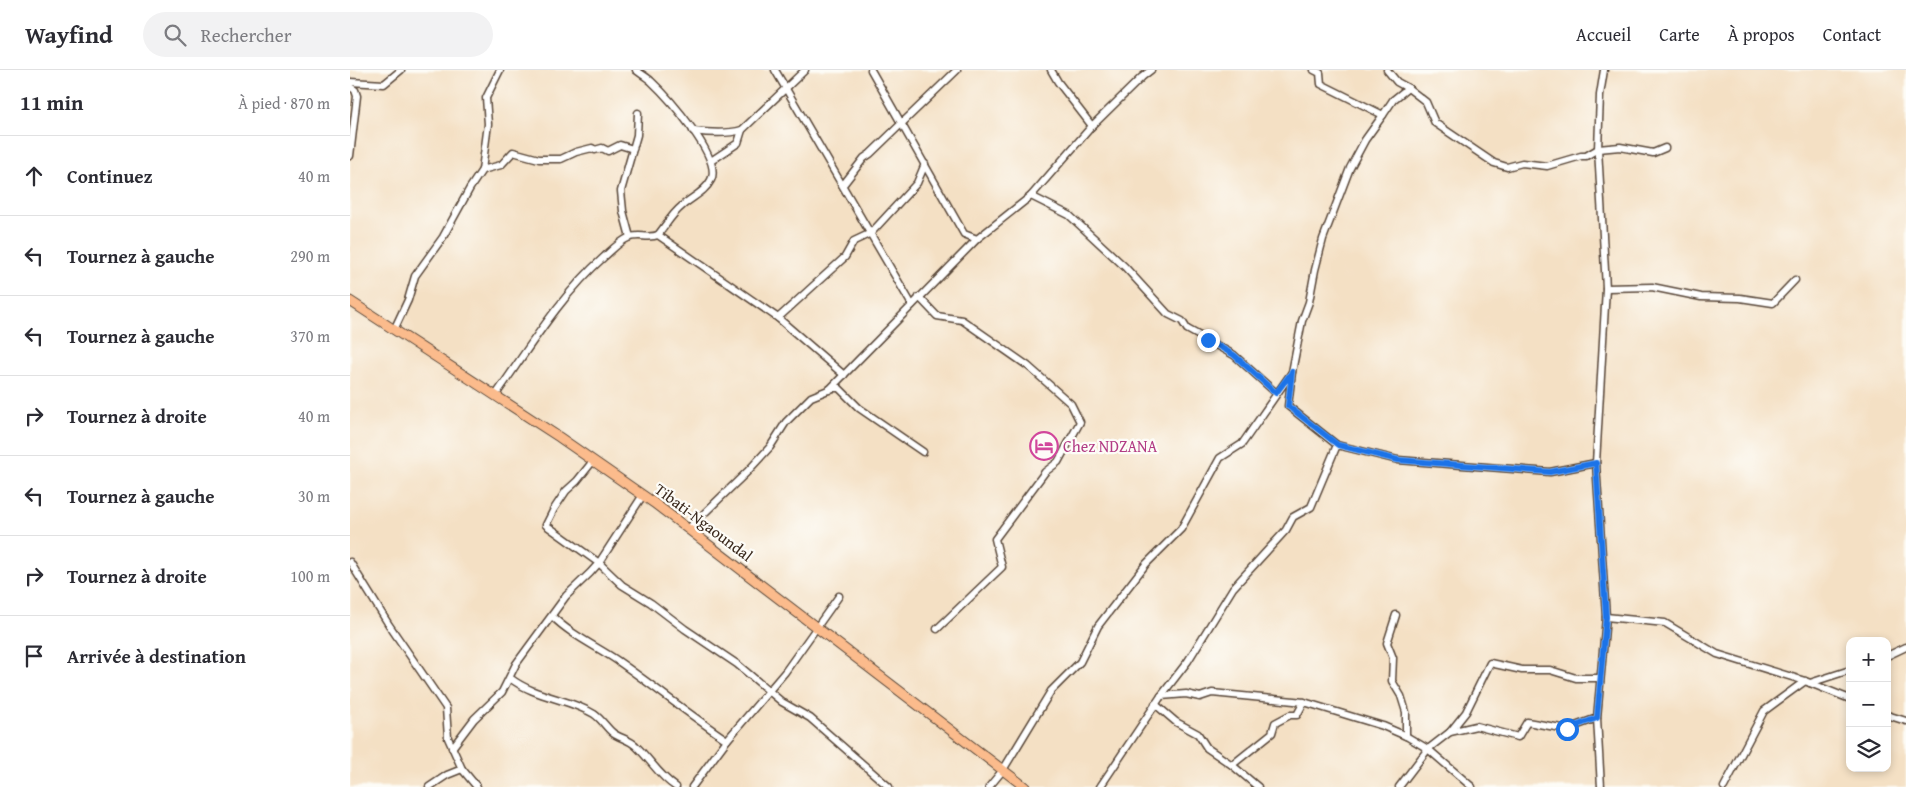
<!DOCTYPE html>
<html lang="fr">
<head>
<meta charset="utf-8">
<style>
  body { margin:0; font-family:"Gentium Book Plus",serif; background:#f2f2f3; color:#2b2b33 }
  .controls { position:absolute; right:15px; bottom:15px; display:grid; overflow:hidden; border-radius:10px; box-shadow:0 2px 8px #0003 }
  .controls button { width:45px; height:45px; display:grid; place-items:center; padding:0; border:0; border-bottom:1px solid #e1e1e2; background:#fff; color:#2b2b33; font:25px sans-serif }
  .stop { position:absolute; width:15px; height:15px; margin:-11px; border:4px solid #1a73e8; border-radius:50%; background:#fff }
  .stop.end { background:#1a73e8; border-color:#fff; box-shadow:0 1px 5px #0008 }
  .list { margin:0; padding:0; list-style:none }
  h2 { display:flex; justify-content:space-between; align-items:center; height:65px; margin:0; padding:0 20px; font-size:21px }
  h2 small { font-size:16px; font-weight:400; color:#7c7c81 }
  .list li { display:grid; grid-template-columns:32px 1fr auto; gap:15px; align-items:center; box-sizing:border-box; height:80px; padding:0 20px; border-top:1px solid #e1e1e2 }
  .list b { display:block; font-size:19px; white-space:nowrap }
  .list em { font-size:16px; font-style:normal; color:#7c7c81 }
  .icon { flex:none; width:28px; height:28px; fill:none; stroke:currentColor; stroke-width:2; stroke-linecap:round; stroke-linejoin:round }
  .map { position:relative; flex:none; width:1556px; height:717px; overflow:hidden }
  header { display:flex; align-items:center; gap:30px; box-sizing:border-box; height:70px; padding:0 25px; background:#fff; border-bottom:1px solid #e1e1e2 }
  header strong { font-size:24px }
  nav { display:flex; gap:28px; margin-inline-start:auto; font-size:18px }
  .search { width:350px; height:45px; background:#f2f2f3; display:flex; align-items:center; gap:12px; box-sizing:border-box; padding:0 18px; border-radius:28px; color:#7c7c81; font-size:19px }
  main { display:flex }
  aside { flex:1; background:#fff }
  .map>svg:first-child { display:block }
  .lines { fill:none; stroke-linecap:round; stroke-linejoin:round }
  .minor-casing { stroke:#574537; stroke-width:9 }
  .highway-casing { stroke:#574537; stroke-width:11 }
  .minor { stroke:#fff; stroke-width:6 }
  .highway { stroke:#fbbb8c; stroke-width:9 }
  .route { stroke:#1a73e8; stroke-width:6 }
  .labels { text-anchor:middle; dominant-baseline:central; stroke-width:4.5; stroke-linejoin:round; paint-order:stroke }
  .hotel-label { font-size:16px; fill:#b23c85; stroke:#fdfcf7; text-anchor:start }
  .street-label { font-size:16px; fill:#3b2a1e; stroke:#fdfcf7 }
</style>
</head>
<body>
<header>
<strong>Wayfind</strong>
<div class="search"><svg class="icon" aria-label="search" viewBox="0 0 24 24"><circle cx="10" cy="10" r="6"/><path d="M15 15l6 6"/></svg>Rechercher</div>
<nav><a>Accueil</a><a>Carte</a><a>À propos</a><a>Contact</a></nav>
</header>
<main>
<aside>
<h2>11 min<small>À pied · 870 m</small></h2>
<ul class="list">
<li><svg class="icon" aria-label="ahead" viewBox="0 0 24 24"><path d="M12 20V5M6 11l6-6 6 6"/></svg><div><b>Continuez</b></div><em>40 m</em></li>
<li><svg class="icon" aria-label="left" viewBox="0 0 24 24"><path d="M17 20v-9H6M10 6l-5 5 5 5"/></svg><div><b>Tournez à gauche</b></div><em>290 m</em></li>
<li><svg class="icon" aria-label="left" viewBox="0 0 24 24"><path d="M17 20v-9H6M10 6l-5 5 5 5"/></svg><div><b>Tournez à gauche</b></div><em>370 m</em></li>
<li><svg class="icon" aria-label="right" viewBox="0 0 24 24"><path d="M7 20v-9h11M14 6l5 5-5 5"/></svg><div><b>Tournez à droite</b></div><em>40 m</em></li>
<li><svg class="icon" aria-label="left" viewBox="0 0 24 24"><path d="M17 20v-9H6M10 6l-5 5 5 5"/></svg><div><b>Tournez à gauche</b></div><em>30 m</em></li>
<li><svg class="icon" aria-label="right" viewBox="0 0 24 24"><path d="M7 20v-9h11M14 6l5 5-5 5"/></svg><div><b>Tournez à droite</b></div><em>100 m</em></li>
<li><svg class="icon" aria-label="arrive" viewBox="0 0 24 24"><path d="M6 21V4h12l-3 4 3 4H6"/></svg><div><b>Arrivée à destination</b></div></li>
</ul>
</aside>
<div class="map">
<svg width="1556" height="717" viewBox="0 0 1556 717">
  <rect width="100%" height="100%" fill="#fdfcf7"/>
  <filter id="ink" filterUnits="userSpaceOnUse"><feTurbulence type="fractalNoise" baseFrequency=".02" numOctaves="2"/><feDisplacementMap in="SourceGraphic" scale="10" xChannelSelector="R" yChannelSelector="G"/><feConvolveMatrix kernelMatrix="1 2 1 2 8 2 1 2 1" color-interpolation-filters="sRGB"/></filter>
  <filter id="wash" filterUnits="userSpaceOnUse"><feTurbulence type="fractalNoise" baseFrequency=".0096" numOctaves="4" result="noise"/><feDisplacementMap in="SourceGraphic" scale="20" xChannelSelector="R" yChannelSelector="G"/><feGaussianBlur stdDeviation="1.12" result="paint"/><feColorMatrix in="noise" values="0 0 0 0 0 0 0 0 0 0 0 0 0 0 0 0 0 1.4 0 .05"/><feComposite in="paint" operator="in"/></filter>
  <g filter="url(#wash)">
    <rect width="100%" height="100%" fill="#f4e0c4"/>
  </g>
  <g filter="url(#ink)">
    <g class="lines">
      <defs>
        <g id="minor">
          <path d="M425,0L562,235"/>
          <path d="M521,0L614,164L627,169"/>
          <path d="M701,0L708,12L742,56"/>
          <path d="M964,0L970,3L971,14L1033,45"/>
          <path d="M1037,0L1047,12L1058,18"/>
          <path d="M0,12L34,14L51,0"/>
          <path d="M0,17L5,20L7,26L0,86"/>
          <path d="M343,61C358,63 378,64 392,60L455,0"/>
          <path d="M361,91L388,73L392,60"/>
          <path d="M132,100L151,95L163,82L189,89H211L226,82L242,78L245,80L252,78L258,81L270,75L283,79"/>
          <path d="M493,115L514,88L520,84L607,0"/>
          <path d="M681,126L719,145L775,197L818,244L832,251L837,259L884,285L926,323"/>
          <path d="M308,165L428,248L494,305"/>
          <path d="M280,167L273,141L271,121L287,65L288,43"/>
          <path d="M1256,218L1302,217L1351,227L1390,228L1423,233L1445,210"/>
          <path d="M569,227L587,246L612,250L678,296L721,334L730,352L708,392L695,402L645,469L652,497L587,559"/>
          <path d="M428,248L495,187L504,171L521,163L567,113L575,94"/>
          <path d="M44,260L58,230L65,206L93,167L120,118L132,100L138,54L136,28L150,0"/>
          <path d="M942,302L938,336L987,375L1048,390L1200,402L1246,393"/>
          <path d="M479,320L627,169L681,126L742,56L792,7L801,0"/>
          <path d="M145,326C179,278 210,226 254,187C261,181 269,172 278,168C287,163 298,169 308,165C316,155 322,144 332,136C342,127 355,122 361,110C373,88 317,26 301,11C297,7 291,4 286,0"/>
          <path d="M293,425L249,493L272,515L301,533L335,559L387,594L432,632L460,648L539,717"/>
          <path d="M338,459L397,402L420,377L436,352L461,327L483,318H489L509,338L573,382"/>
          <path d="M0,492L39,555L96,638L98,668L112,699L127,717"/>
          <path d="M1046,545L1037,573L1043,588L1042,611L1051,626L1056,642V666"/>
          <path d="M202,546C221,565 246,576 268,591C305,617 340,645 377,670"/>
          <path d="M1256,547L1315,553L1367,584L1455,611L1500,629"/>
          <path d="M1537,586L1556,577"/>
          <path d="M160,608C186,628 218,628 244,644C253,650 259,662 266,665C273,669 280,670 286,676C300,689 309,706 326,717"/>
          <path d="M1460,613L1500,600"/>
          <path d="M811,626L836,624L850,627L862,623L954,632L1033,656L1056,666L1078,679L1100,662L1126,656L1168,667L1177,652L1217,659L1247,648"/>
          <path d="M805,634L826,652L848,664L857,678L882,695L908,717"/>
          <path d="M1537,645L1556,651"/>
          <path d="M1100,662L1116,642L1140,593L1172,600H1200L1226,608H1250"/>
          <path d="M102,678L124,649L152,622L166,594L216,526L240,503L249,493L196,455L204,439L216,421L227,411L243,391"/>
          <path d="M882,695L922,663L925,653L940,645H947L954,632"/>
          <path d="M79,717L97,705L112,699"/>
          <path d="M342,717L377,670L435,602L489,526"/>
          <path d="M639,717L653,700L701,621L730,592L748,556L796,494L831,459L870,388L892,374L942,302L952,251L959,232L965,200L973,169L1000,98L1015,70L1033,45L1043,30L1058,18L1076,32L1085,53L1144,93L1157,97L1172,93L1197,96L1231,86H1236L1248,79L1270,77L1303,83L1315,78"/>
          <path d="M750,717L811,626L838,591L883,518L936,460L943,447L961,437L987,375"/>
          <path d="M1049,717L1078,679L1122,717"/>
          <path d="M1251,717L1247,648L1256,547L1246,393L1256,218L1248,79L1250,25L1254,0"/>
          <path d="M1374,717L1414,641L1455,611"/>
        </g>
        <path id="highway" d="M0,231L209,367L304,433L675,717"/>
      </defs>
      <use href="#minor" class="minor-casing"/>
      <use href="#highway" class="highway-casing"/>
      <use href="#minor" class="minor"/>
      <use href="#highway" class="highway"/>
    </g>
  </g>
  <g class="lines" filter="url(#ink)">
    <path class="route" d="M858,270L884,285L926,323L942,302L938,336L988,375L1048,390L1200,402L1246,393L1256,547L1247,648L1217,659"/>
  </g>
  <defs>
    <symbol id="hotel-ring" viewBox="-11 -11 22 22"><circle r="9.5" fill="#fdfcf7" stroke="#d1479c" stroke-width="1.5"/><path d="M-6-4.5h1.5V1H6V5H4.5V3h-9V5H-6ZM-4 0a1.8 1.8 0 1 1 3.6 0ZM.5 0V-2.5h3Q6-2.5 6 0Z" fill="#d1479c"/></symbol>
  </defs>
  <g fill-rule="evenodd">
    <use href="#hotel-ring" x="678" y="360" width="32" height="32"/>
  </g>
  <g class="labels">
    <g class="hotel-label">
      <text x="713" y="376">Chez NDZANA</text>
    </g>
    <g class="street-label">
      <text transform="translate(354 452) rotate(37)">Tibati-Ngaoundal</text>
    </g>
  </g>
</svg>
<div class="controls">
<button>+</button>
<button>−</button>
<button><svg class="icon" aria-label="layers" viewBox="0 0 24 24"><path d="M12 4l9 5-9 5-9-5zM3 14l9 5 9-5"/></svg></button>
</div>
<div class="stop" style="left:1217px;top:659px"></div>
<div class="stop end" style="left:858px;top:270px"></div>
</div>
</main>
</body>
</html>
